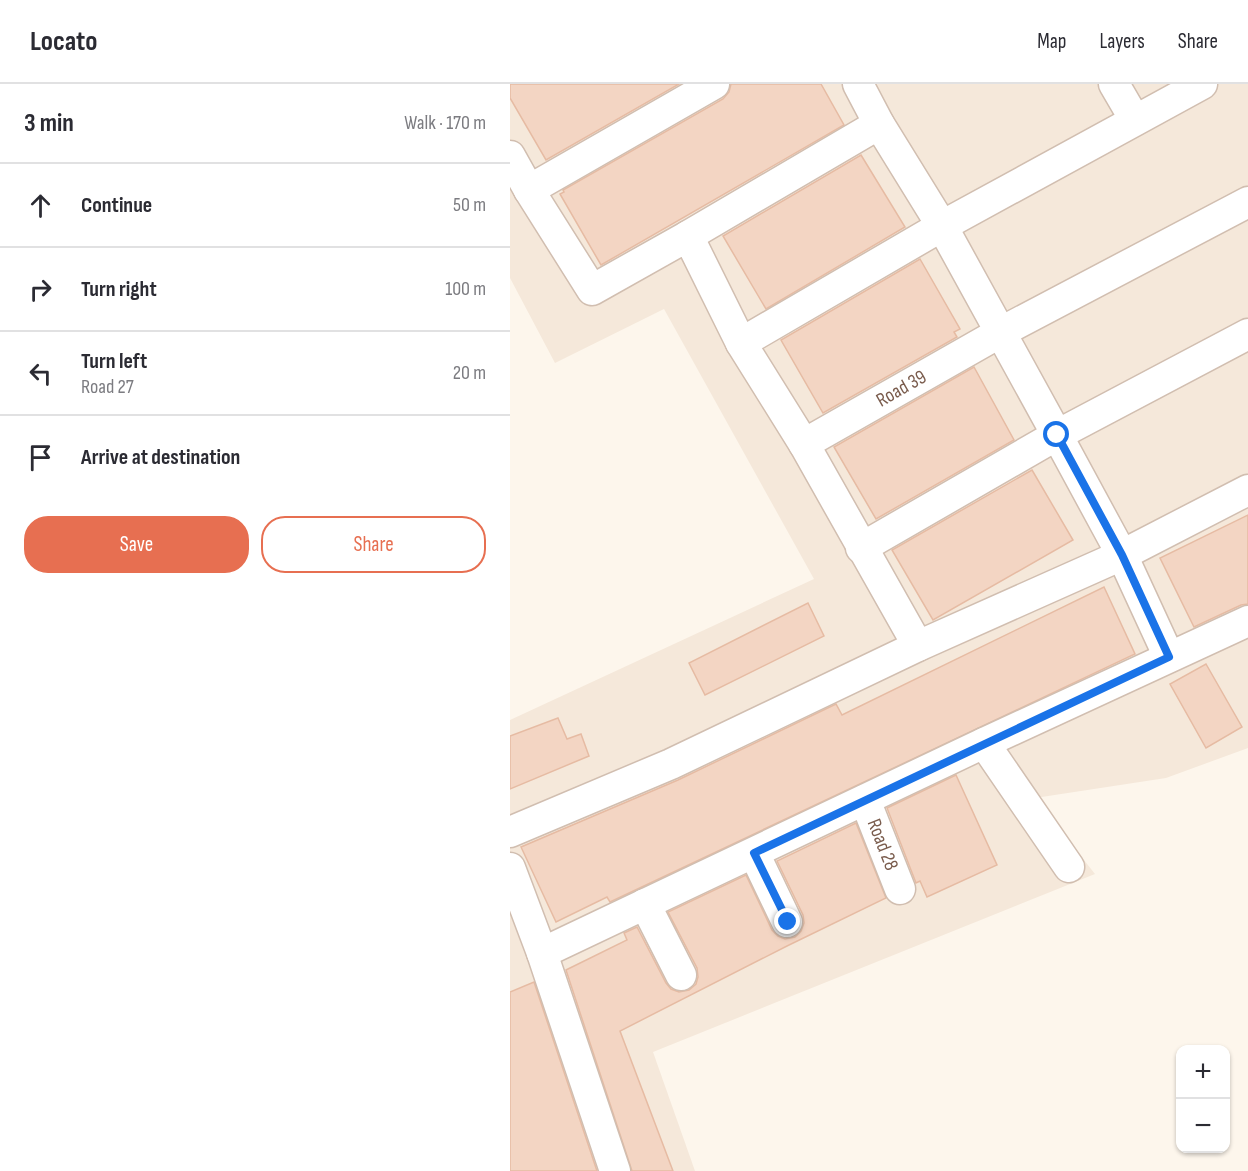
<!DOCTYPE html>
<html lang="en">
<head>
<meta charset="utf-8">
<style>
  body { margin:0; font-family:"Sofia Sans Condensed",sans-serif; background:#f7f7f7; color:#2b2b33 }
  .controls { position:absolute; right:18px; bottom:18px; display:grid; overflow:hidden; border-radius:12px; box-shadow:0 2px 4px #0004 }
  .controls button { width:54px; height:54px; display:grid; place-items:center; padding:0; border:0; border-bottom:2px solid #e1e1e2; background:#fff; color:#2b2b33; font:30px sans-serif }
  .stop { position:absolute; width:18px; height:18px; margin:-14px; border:4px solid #1a73e8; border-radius:50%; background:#fff }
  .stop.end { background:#1a73e8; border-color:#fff; box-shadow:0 2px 6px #0008 }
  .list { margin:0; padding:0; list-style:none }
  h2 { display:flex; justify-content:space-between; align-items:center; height:78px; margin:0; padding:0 24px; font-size:26px }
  h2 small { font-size:20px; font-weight:400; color:#7c7c81 }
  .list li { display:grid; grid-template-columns:39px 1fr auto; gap:18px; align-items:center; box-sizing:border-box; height:84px; padding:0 24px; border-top:2px solid #e1e1e2 }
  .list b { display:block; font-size:22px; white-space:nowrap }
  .list p { margin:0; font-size:20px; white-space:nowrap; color:#7c7c81 }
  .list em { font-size:20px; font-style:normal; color:#7c7c81 }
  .actions { display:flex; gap:12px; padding:18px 24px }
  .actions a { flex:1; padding:14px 0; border:2px solid #e76f51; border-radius:24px; text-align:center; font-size:21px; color:#e76f51 }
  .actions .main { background:#e76f51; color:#fff }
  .icon { flex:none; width:33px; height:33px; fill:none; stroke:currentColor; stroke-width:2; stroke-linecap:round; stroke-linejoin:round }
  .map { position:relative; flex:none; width:738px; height:1087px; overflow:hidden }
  header { display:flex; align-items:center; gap:36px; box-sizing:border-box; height:84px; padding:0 30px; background:#fff; border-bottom:2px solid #e1e1e2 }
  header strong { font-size:28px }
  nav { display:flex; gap:33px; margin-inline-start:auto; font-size:21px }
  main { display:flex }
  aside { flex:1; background:#fff }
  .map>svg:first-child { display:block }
  .residential { fill:#f5e8da }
  .building { fill:#f3d5c3; stroke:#e6bba3; stroke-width:1.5 }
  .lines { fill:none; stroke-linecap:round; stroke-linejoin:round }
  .street-casing { stroke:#d1beb0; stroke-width:33 }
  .street { stroke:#fff; stroke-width:30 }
  .route { stroke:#1a73e8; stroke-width:8 }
  .labels { text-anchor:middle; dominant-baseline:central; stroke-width:6; stroke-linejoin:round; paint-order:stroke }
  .street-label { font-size:20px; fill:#7a5c4d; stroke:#fffaf3 }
</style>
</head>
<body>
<header>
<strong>Locato</strong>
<nav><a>Map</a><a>Layers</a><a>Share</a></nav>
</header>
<main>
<aside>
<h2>3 min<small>Walk · 170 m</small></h2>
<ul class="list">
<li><svg class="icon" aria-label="ahead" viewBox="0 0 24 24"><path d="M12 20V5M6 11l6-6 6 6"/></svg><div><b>Continue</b></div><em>50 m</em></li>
<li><svg class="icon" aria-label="right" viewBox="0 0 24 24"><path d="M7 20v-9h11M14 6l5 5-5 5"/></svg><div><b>Turn right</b></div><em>100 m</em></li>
<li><svg class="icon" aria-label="left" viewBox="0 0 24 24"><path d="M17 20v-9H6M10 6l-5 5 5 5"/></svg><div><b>Turn left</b><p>Road 27</p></div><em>20 m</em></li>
<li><svg class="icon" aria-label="arrive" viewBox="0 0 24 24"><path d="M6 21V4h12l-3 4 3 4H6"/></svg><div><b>Arrive at destination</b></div></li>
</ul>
<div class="actions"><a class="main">Save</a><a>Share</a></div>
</aside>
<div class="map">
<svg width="738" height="1087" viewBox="0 0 738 1087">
  <rect width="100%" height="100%" fill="#fdf6ec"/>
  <path class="residential" d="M0,0H738V664L656,694L525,714L585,790L143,968L185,1087H0V636L304,495L154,225L45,279L0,194Z"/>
  <g class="building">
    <path d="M0,0H169L36,76L0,14Z"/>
    <path d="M221,0H311L334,41L91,181L50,110L54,108L53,106L213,15L219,8Z"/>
    <path d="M351,71L395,143L256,225L213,152Z"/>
    <path d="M410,175L450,245L444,248L447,253L313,329L271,256Z"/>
    <path d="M464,283L504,356L366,435L324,363Z"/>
    <path d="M522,386L563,456L423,536L382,466Z"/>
    <path d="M738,431V520L731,521L684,543L650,474Z"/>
    <path d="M594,503L625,570L100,818L97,813L46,838L11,763L168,696L326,620L332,631Z"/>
    <path d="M298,519L314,552L195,611L179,579Z"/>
    <path d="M696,580L732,643L696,664L660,600Z"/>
    <path d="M48,634L57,655L71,650L79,672L0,705V652Z"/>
    <path d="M446,691L487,781L417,813L410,797L406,799L377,724Z"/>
    <path d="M346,739L376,814L277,862L110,947L163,1087H122L56,886L117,856L114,849L127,843L156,899L161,905L169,908L179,906L186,900L188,893L187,884L158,828L236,791L262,846L268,852L275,855L285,853L291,847L294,839L293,831L267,777Z"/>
    <path d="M24,898L87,1087H0V908Z"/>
  </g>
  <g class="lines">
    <defs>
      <g id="street">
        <path d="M348,0L369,40L432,142L547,351L612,471L659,573"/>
        <path d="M604,0L625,36"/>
        <path d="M0,72L19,106L82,206L178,152L231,259L294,360L408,562"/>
        <path d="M19,106L204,0"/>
        <path d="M178,152L369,40"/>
        <path d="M231,259L432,142L692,0"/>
        <path id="s1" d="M294,360L491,248L738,118"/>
        <path d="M351,464L547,351L738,250"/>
        <path d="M474,659L559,783"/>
        <path id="s2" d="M355,716L390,805"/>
        <path d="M0,748L161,680L408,562L612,471L738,406"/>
        <path d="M244,769L277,838"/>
        <path d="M0,784L32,869L105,1087"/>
        <path d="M135,820L171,891"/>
        <path d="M32,869L474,659L738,537"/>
      </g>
    </defs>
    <use href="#street" class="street-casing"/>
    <use href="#street" class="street"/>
  </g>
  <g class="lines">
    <path class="route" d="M278,838L244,769L659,573L612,471L547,351"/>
  </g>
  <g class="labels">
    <g class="street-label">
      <text stroke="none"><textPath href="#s1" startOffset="112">Road 39</textPath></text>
      <text stroke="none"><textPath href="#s2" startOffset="48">Road 28</textPath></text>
    </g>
  </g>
</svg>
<div class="controls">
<button>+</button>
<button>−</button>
</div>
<div class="stop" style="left:547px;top:351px"></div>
<div class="stop end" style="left:278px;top:838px"></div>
</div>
</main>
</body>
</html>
